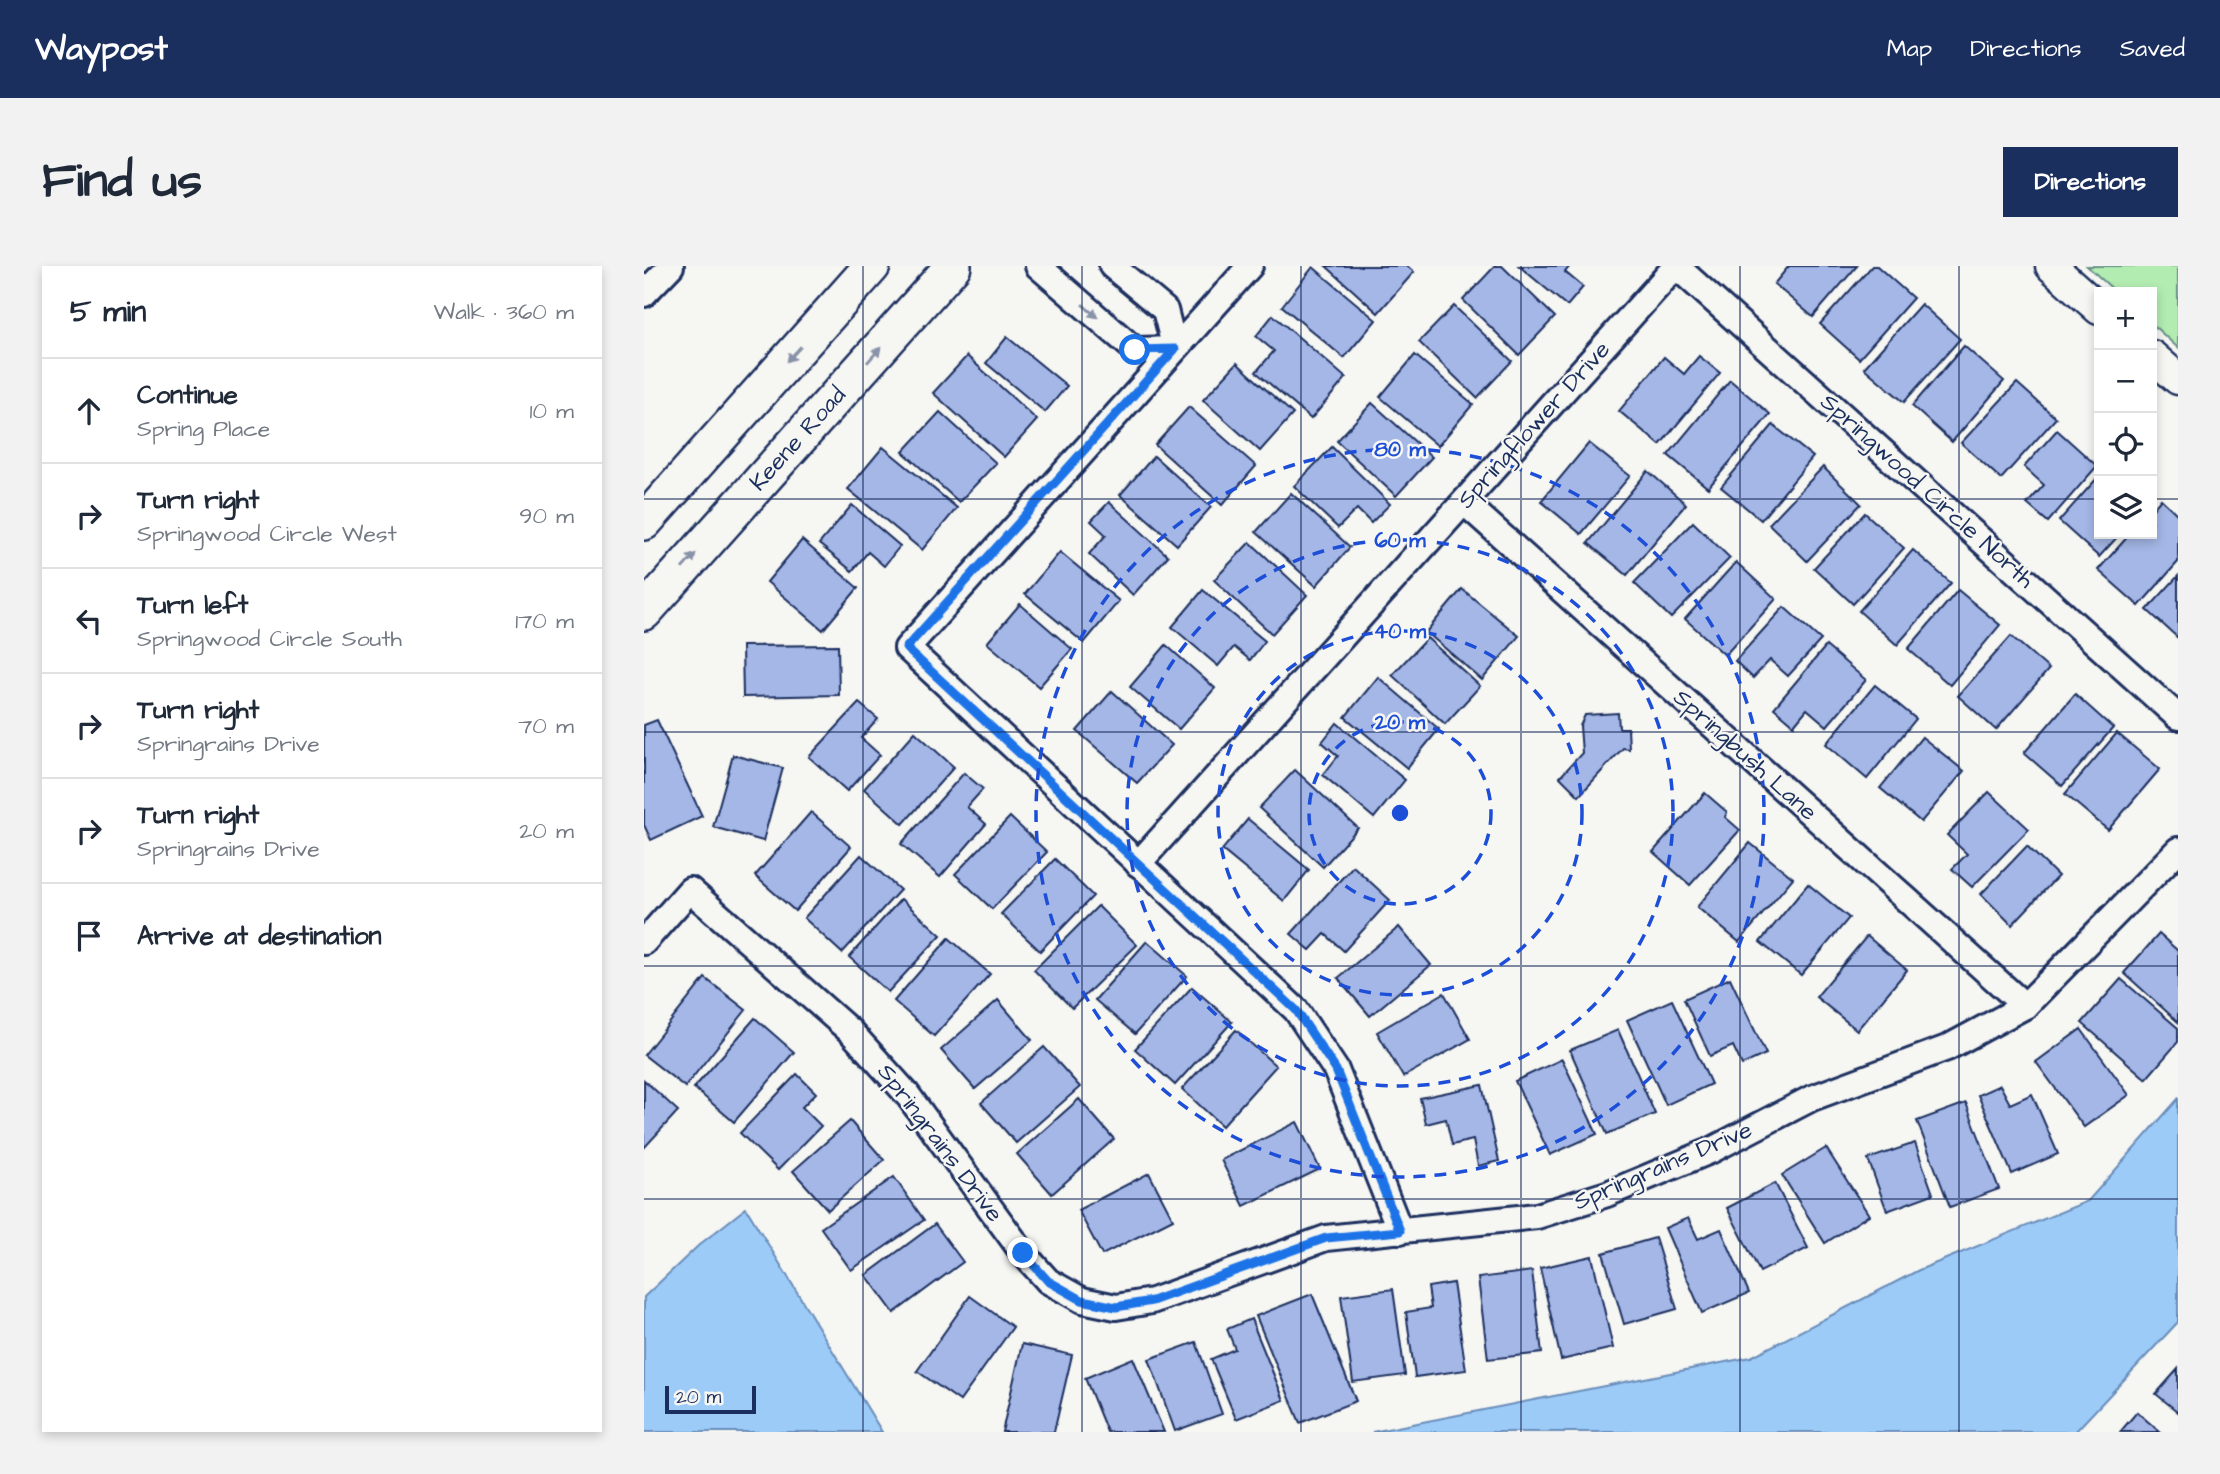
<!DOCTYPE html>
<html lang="en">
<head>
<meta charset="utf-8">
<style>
  body { margin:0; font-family:"Architects Daughter",sans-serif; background:#f2f2f3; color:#1f2937 }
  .controls { position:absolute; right:21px; top:21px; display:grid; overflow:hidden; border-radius:0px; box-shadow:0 4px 10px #0003 }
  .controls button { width:63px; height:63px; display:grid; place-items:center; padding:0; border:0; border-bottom:2px solid #e0e1e3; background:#fff; color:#1f2937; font:35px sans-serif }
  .scale { position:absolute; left:21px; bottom:18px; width:91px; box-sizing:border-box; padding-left:7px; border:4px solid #1b2f5e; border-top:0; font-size:19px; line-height:24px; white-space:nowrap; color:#1b2f5e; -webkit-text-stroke:5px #f6f6f2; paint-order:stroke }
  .stop { position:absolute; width:21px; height:21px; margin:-16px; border:5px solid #1a73e8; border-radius:50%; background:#fff }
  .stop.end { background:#1a73e8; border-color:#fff; box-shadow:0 2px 7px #0008 }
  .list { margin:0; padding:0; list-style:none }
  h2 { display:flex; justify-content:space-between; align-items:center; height:91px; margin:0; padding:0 28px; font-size:30px }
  h2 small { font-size:23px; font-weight:400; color:#747a83 }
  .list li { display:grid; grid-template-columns:46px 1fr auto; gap:21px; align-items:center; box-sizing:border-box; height:105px; padding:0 28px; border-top:2px solid #e0e1e3 }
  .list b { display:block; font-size:26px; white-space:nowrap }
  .list p { margin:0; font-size:23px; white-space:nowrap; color:#747a83 }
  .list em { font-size:23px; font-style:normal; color:#747a83 }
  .icon { flex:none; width:38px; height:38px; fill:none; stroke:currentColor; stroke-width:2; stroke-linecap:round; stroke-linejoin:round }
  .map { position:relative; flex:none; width:1534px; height:1166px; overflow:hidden; border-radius:0px }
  header { display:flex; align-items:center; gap:42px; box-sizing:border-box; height:98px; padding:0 35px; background:#1b2f5e; color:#fff }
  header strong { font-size:33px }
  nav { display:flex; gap:38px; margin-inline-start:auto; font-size:24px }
  .intro { display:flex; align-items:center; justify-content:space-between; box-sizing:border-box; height:168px; padding:0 42px }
  h1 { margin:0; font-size:49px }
  .button { padding:18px 32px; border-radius:0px; background:#1b2f5e; color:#fff; font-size:24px; font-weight:700 }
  main { display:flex; gap:42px; padding:0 42px }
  aside { flex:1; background:#fff; border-radius:0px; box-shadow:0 4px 10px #0003 }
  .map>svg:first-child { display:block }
  .green { fill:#b2ecb1; stroke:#668e88; stroke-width:2 }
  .water { fill:#9dcbf8; stroke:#698dba; stroke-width:2 }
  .building { fill:#a4b7e6; stroke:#1b2f5e; stroke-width:2 }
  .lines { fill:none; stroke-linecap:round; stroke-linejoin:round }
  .minor-casing { stroke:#1b2f5e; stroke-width:30 }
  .tertiary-casing { stroke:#1b2f5e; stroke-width:35 }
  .secondary-casing { stroke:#1b2f5e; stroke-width:40 }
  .minor { stroke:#f6f6f2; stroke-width:24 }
  .tertiary { stroke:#f6f6f2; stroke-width:30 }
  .secondary { stroke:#f6f6f2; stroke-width:35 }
  .oneway { fill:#8892a8 }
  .route { stroke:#1a73e8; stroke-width:9 }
  .grid { fill:none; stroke:#1b2f5e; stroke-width:2; stroke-opacity:0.55 }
  .ring { fill:none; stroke:#1d4ed8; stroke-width:3.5; stroke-dasharray:12 9 }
  .labels { text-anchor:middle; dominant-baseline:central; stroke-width:5; stroke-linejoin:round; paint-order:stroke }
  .street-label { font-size:24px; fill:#1b2f5e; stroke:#f6f6f2 }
  .centre { fill:#1d4ed8; stroke:#f6f6f2; stroke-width:3.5 }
  .ring-label { font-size:21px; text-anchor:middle; font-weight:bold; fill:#1d4ed8; stroke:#f6f6f2; stroke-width:5; stroke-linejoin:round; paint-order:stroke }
</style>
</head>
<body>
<header>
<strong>Waypost</strong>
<nav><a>Map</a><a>Directions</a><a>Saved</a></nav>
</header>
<div class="intro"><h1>Find us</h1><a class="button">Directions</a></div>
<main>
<aside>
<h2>5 min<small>Walk · 360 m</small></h2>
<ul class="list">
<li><svg class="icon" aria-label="ahead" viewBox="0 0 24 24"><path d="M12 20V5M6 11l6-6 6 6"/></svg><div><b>Continue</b><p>Spring Place</p></div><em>10 m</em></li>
<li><svg class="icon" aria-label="right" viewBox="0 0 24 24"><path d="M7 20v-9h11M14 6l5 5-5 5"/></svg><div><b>Turn right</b><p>Springwood Circle West</p></div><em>90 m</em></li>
<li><svg class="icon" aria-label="left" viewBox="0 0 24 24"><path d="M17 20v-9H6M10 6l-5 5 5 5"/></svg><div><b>Turn left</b><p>Springwood Circle South</p></div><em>170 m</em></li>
<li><svg class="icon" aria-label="right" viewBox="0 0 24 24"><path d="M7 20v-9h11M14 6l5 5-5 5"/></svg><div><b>Turn right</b><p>Springrains Drive</p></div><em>70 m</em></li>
<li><svg class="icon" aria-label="right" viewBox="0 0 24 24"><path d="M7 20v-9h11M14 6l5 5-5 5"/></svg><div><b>Turn right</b><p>Springrains Drive</p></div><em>20 m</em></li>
<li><svg class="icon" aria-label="arrive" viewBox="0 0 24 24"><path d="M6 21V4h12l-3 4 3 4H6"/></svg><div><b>Arrive at destination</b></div></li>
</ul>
</aside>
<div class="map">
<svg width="1534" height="1166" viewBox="0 0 1534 1166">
  <rect width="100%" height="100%" fill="#f6f6f2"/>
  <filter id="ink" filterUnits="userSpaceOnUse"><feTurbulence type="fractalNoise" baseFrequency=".0143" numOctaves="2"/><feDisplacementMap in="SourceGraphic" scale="14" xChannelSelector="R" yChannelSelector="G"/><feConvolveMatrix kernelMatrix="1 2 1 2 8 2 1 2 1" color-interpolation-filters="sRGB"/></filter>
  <g filter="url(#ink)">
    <path class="green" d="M1443,0H1534V82L1508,58V26H1472Z"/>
    <g class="water">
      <path d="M1534,833V1056L1431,1166H728L1107,1091L1275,1004L1444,935Z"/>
      <path d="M102,942L238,1166H0V1031L55,979Z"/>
    </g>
    <g class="building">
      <path d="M682,0H763L770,6L734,47Z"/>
      <path d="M851,0H858L911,51L875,89L819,34Z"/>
      <path d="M875,0H926L921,6L939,21L923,40Z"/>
      <path d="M1145,0H1213L1169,51L1130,18Z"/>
      <path d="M1228,0H1233L1269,32L1215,93L1176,58Z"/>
      <path d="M669,1L732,54L700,92L638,40Z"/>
      <path d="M1277,38L1316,73L1260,136L1220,102Z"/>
      <path d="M810,40L868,95L833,132L775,76Z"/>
      <path d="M629,49L702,112L667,153L612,106L630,85L612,70Z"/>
      <path d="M363,71L423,120L401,146L342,97Z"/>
      <path d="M1320,80L1360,115L1308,176L1268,140Z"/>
      <path d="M771,89L829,138L794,180L736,131Z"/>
      <path d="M323,90L393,154L360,191L289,127Z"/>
      <path d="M1055,90L1076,107L1016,179L975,145L1020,91L1040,108Z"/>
      <path d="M593,97L649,148L616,185L559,134Z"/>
      <path d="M1086,114L1126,148L1064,222L1024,189Z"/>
      <path d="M1373,117L1412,152L1357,213L1317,177Z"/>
      <path d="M728,137L788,191L752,230L693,175Z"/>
      <path d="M545,141L612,200L578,239L511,179Z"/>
      <path d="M296,146L352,197L315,236L259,186Z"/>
      <path d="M1129,159L1169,191L1117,254L1077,221Z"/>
      <path d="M1413,164L1453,200L1404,256L1383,238L1400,219L1380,201Z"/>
      <path d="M945,177L986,210L937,268L897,235Z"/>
      <path d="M239,181L313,242L278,284L204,223Z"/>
      <path d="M688,181L746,238L727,257L713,243L694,262L650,220Z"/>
      <path d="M510,190L567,241L533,279L476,229Z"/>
      <path d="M1179,201L1217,238L1163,295L1125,258Z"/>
      <path d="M1004,205L1042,238L983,309L944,277Z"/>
      <path d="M1455,210V268H1476L1455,291L1415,255Z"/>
      <path d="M647,227L706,281L672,320L612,266Z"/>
      <path d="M1517,233L1534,249V296L1495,340L1454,304L1486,268H1508V244Z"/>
      <path d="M465,236L524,290L489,329L445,288L462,269L447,255Z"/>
      <path d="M208,239L256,280L240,300L224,286L208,305L175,278Z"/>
      <path d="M1221,247L1260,282L1209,338L1170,302Z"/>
      <path d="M1049,256L1086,292L1027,352L990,317Z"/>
      <path d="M158,274L214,322L179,364L123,316Z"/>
      <path d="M606,276L663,329L628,368L570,314Z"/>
      <path d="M1269,284L1307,317L1253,379L1215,345Z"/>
      <path d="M416,286L475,335L440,377L381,328Z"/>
      <path d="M1092,296L1132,333L1081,389L1041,353Z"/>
      <path d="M1534,310V372L1503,344Z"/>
      <path d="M818,323L875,370L838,414L782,366Z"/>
      <path d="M559,324L621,375L606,394L590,381L574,400L528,361Z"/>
      <path d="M1314,324L1356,359L1306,419L1264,383Z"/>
      <path d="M376,338L428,383L395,421L343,377Z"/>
      <path d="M1140,341L1177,374L1144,410L1126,394L1109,412L1091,395Z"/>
      <path d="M1367,370L1405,403L1352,464L1314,430Z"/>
      <path d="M783,372L836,420L801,458L748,409Z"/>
      <path d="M194,379L195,429L99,431L98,380Z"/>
      <path d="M522,379L571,422L535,463L486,421Z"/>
      <path d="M1182,380L1222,414L1183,460L1163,443L1150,459L1130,442Z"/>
      <path d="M734,411L795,463L763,502L701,451Z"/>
      <path d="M1231,419L1272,453L1223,513L1182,478Z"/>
      <path d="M468,425L528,479L493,517L433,465Z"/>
      <path d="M1431,428L1469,462L1418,520L1380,487Z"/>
      <path d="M215,437L234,453L217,472L236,489L203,525L165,491Z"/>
      <path d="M974,447L975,462H984L985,483L979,482L935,530L916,511L938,487L936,460L941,449Z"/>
      <path d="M13,454L58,550L7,574L0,559V459Z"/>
      <path d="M693,457L761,514L730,552L679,509L694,490L678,476Z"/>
      <path d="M271,466L310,501L259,558L220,523Z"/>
      <path d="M1473,467L1516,503L1464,564L1421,528Z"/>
      <path d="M1278,471L1320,505L1277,556L1236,522Z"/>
      <path d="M89,489L139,502L119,575L69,561Z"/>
      <path d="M651,504L714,562L679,601L615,542Z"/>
      <path d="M320,507L339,523L323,541L342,558L296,611L257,578Z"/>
      <path d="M1345,526L1385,563L1328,621L1308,603L1323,588L1303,569Z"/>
      <path d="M1061,527L1083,546L1081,551L1096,564L1046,619L1009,586Z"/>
      <path d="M167,546L207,581L151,645L111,610Z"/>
      <path d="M366,551L403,586L348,643L311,608Z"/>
      <path d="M604,553L665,604L640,635L578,584Z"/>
      <path d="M1106,577L1149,612L1095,676L1053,641Z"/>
      <path d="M1383,580L1414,610L1368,659L1337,628Z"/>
      <path d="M217,589L256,624L198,687L160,652Z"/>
      <path d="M411,593L449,630L396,685L357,648Z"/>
      <path d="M709,600L746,634L700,685L681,668L666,684L647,668Z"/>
      <path d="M1164,618L1205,652L1157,709L1116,676Z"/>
      <path d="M257,633L297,669L244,726L205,691Z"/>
      <path d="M454,640L493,679L428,742L390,704Z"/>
      <path d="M755,661L787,699L726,750L694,712Z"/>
      <path d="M1515,668L1534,685V756L1480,707Z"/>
      <path d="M1223,670L1263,704L1213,764L1172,731Z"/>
      <path d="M305,672L346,708L290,770L250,735Z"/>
      <path d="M503,675L543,710L491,768L451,734Z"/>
      <path d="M61,712L102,744L41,821L0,789Z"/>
      <path d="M1086,712L1122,788L1098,799L1089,780L1066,790L1040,733Z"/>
      <path d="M1477,713L1534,762V776L1502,813L1438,757Z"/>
      <path d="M548,721L588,756L531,819L491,783Z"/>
      <path d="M800,727L826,773L759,811L733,766Z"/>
      <path d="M354,734L388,774L331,823L297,784Z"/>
      <path d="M1028,734L1067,818L1022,839L983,754Z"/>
      <path d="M111,752L150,786L90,856L50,822Z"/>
      <path d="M1437,763L1485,829L1440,861L1392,796Z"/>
      <path d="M592,764L632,800L578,860L538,823Z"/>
      <path d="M974,764L1011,848L963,868L926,784Z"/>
      <path d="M400,781L436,821L372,877L337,837Z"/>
      <path d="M918,793L953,868L906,889L871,815Z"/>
      <path d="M153,808L172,827L158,841L177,860L134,904L96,867Z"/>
      <path d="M0,814L34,845L0,882Z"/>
      <path d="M838,819L855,895L834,900L829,874L808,879L802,853L782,858L776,832Z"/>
      <path d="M1356,819L1366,838L1388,828L1414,888L1368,908L1334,829Z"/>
      <path d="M435,833L470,873L408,928L373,888Z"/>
      <path d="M1322,837L1355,923L1306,941L1273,855Z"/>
      <path d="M206,855L240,894L184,944L149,905Z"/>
      <path d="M653,856L676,903L600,940L577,894Z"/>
      <path d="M1271,877L1289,928L1243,945L1224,893Z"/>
      <path d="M1182,882L1225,949L1181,977L1138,909Z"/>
      <path d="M505,907L529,953L458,989L434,944Z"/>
      <path d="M250,911L280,954L207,1004L177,962Z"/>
      <path d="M1131,917L1164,982L1116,1006L1083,942Z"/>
      <path d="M1044,952L1054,973L1077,963L1105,1027L1058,1047L1021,962Z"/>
      <path d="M291,958L319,996L250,1047L222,1009Z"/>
      <path d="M1011,972L1033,1043L980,1058L959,987Z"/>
      <path d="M948,990L969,1082L917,1094L896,1002Z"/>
      <path d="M888,1005L898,1087L844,1093L834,1012Z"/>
      <path d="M809,1017L822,1104L771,1111L762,1046L787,1042L784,1021Z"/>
      <path d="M749,1023L761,1109L709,1116L697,1030Z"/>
      <path d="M668,1028L712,1135L656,1157L612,1050Z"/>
      <path d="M326,1030L369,1061L316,1135L273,1105Z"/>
      <path d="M607,1053L640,1134L592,1153L567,1093L591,1083L583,1063Z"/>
      <path d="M552,1076L578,1148L531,1165L505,1093Z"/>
      <path d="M378,1078L428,1089L410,1166H358Z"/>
      <path d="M489,1092L520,1166H463L441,1112Z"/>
      <path d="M1534,1103V1146L1512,1128Z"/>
      <path d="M1493,1146L1516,1166H1476Z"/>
    </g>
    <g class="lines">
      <defs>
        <g id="minor">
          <path d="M394,0L491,84L531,83L521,44L468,0"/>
          <path d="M606,0L263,382L652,744L692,804L756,965"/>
          <path d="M1032,0L1534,451"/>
          <path d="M0,28L27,0"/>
          <path d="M821,237L1381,740"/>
          <path d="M494,598L1032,0"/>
          <path d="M0,676L46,624L207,766L263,828L379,987L404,1015L438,1034L472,1041L508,1035L682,972L893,950L963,928L1066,885L1168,832L1303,782L1381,740L1534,584"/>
        </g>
        <g id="tertiary">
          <path d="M1407,0L1455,43"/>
          <path d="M1508,90L1534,113"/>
        </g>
        <g id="secondary">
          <path d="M0,256L228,0"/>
          <path d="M0,346L309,0"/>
        </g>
      </defs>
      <use href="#minor" class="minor-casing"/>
      <use href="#tertiary" class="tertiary-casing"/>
      <use href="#secondary" class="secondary-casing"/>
      <use href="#minor" class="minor"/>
      <use href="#tertiary" class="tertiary"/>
      <use href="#secondary" class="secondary"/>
    </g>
    <defs><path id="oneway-solid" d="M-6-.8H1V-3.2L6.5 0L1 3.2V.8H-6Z" transform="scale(1.75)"/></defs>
    <g class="oneway">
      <use href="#oneway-solid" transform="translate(446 45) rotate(41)"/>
      <use href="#oneway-solid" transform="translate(150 88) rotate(132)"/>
      <use href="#oneway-solid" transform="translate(230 89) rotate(-48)"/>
      <use href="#oneway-solid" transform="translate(45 295) rotate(-48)"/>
    </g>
  </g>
  <g class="lines" filter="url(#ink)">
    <path class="route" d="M379,987L404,1015L438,1034L472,1041L508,1035L682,972L756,965L692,804L652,744L262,382L531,83L491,84"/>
  </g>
  <path class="grid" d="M219,0V1166M438,0V1166M657,0V1166M877,0V1166M1096,0V1166M1315,0V1166M0,233H1455M1508,233H1534M0,466H1534M0,700H1534M0,933H1534"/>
  <g class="ring">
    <circle cx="756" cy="547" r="91"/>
    <circle cx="756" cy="547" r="182"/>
    <circle cx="756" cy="547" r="273"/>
    <circle cx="756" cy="547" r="364"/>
  </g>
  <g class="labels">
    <g class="street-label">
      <text transform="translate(890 159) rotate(-48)">Springflower Drive</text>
      <text transform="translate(154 173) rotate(-48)">Keene Road</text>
      <text transform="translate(1283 225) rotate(42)">Springwood Circle North</text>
      <text transform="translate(1101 489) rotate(42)">Springbush Lane</text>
      <text transform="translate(296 877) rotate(53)">Springrains Drive</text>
      <text transform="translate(1019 900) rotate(-23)">Springrains Drive</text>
    </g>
  </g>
  <circle cx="756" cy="547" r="10" class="centre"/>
  <g class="ring-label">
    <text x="756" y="190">80 m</text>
    <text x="756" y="281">60 m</text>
    <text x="756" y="372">40 m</text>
    <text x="756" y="463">20 m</text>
  </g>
</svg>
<div class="controls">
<button>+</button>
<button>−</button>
<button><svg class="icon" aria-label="locate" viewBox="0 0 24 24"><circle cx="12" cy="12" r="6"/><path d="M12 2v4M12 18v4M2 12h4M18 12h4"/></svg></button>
<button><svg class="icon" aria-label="layers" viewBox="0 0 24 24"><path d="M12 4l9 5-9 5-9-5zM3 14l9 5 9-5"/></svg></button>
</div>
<div class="scale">20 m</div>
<div class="stop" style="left:491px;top:84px"></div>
<div class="stop end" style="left:379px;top:987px"></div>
</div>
</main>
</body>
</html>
